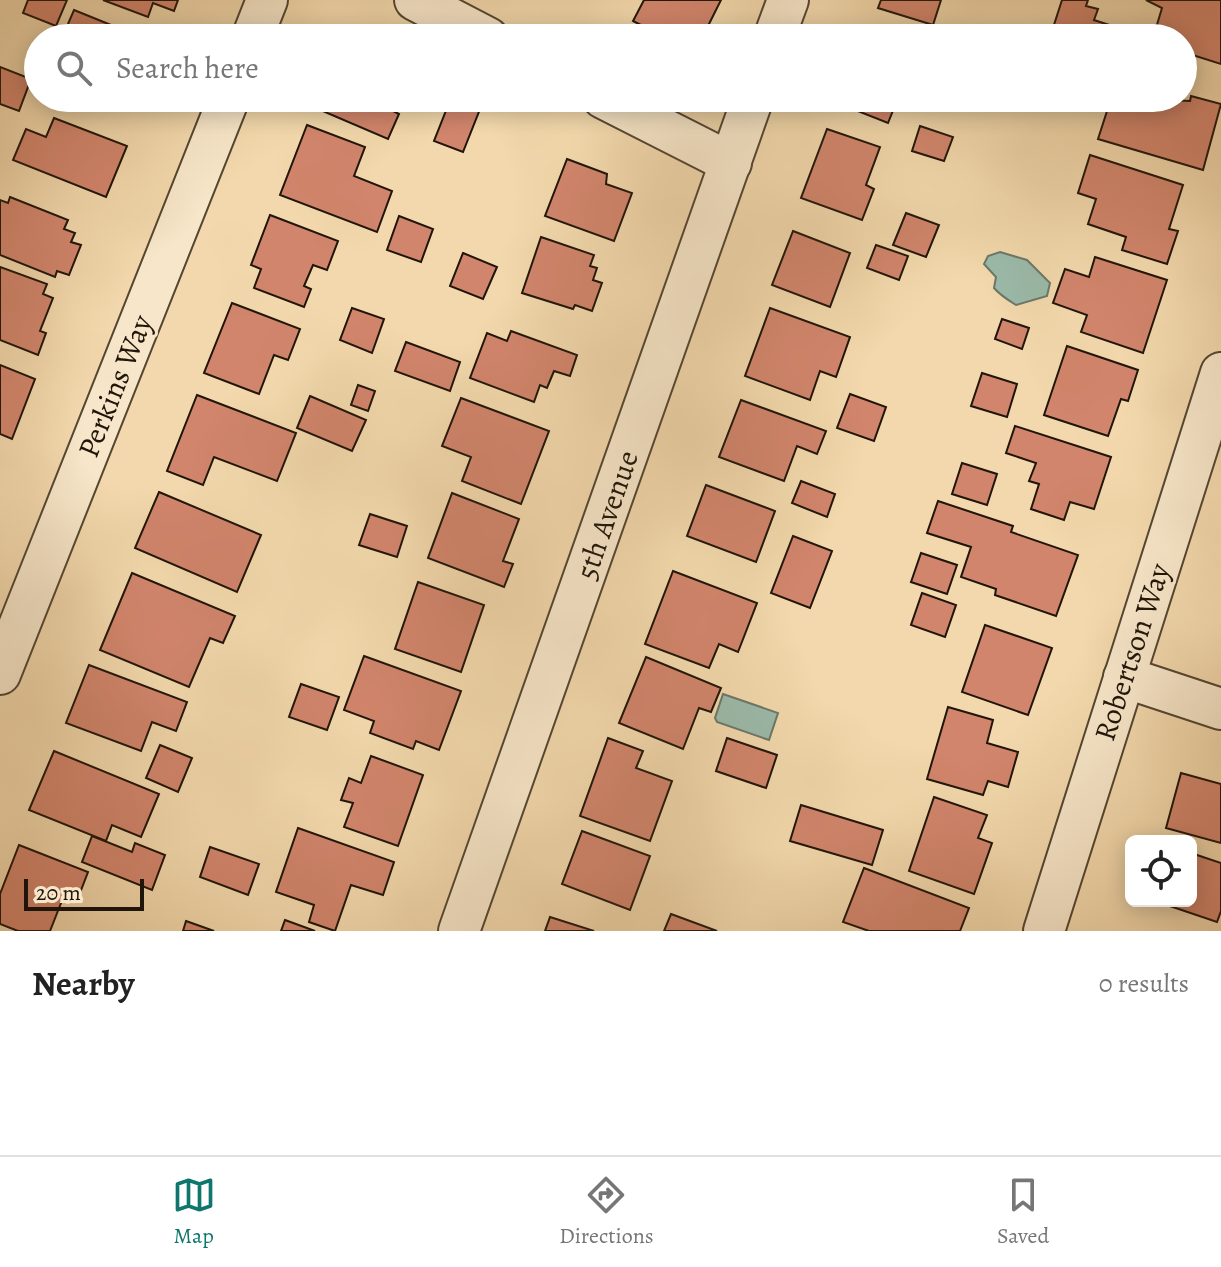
<!DOCTYPE html>
<html lang="en">
<head>
<meta charset="utf-8">
<style>
  body { margin:0; font-family:Alegreya,serif; background:#f2f2f2; color:#222 }
  .controls { position:absolute; right:24px; bottom:24px; display:grid; overflow:hidden; border-radius:12px; box-shadow:0 4px 20px #0003 }
  .controls button { width:72px; height:72px; display:grid; place-items:center; padding:0; border:0; border-bottom:2px solid #e0e0e0; background:#fff; color:#222; font:40px sans-serif }
  .scale { position:absolute; left:24px; bottom:20px; width:120px; box-sizing:border-box; padding-left:8px; border:4px solid #20150a; border-top:0; font-size:22px; line-height:28px; white-space:nowrap; color:#20150a; -webkit-text-stroke:6px #f7e6c9; paint-order:stroke }
  .list { margin:0; padding:0; list-style:none }
  h2 { display:flex; justify-content:space-between; align-items:center; height:104px; margin:0; padding:0 32px; font-size:34px }
  h2 small { font-size:26px; font-weight:400; color:#767676 }
  .icon { flex:none; width:44px; height:44px; fill:none; stroke:currentColor; stroke-width:2; stroke-linecap:round; stroke-linejoin:round }
  .map { position:relative; flex:none; width:1221px; height:931px; overflow:hidden }
  .search { position:absolute; background:#fff; box-shadow:0 4px 20px #0003; left:24px; right:24px; top:24px; height:88px; display:flex; align-items:center; gap:20px; box-sizing:border-box; padding:0 28px; border-radius:44px; color:#767676; font-size:30px }
  .sheet { height:224px; background:#fff }
  nav { display:flex; justify-content:space-around; align-items:center; box-sizing:border-box; height:112px; border-top:2px solid #e0e0e0; background:#fff; font-size:22px; color:#767676 }
  nav a { display:grid; justify-items:center; gap:4px }
  nav .on { color:#0f766e }
  .map>svg:first-child { display:block }
  .water { fill:#9bbaaa; stroke:#6a786a; stroke-width:2 }
  .building { fill:#d1856c; stroke:#20150a; stroke-width:2 }
  .lines { fill:none; stroke-linecap:round; stroke-linejoin:round }
  .minor-casing { stroke:#544632; stroke-width:44 }
  .minor { stroke:#f7e6c9; stroke-width:40 }
  .labels { text-anchor:middle; dominant-baseline:central; stroke-width:6; stroke-linejoin:round; paint-order:stroke }
  .street-label { font-size:30px; fill:#20150a; stroke:#f7e6c9 }
</style>
</head>
<body>
<div class="map">
<svg width="1221" height="931" viewBox="0 0 1221 931">
  <rect width="100%" height="100%" fill="#f2d8ac"/>
  <filter id="stains"><feTurbulence type="fractalNoise" baseFrequency=".0025" numOctaves="4"/><feColorMatrix values="0 0 0 0 .2 0 0 0 0 .09 0 0 0 0 .02 0 0 0 .5 -.17"/></filter>
  <radialGradient id="worn" r=".72"><stop offset=".6" stop-color="#630" stop-opacity="0"/><stop offset="1" stop-color="#630" stop-opacity=".3"/></radialGradient>
  <g class="water">
    <path d="M1000,252L1027,260L1050,283L1047,296L1016,305C1008,300 999,294 994,288L996,277L984,264L988,256Z"/>
    <path d="M723,694L778,713L769,740L717,722L715,718Z"/>
  </g>
  <g class="building">
    <path d="M28,0H67L56,26L23,13Z"/>
    <path d="M103,0H178L174,11L153,3L148,17Z"/>
    <path d="M644,0H721L702,38H666L633,21Z"/>
    <path d="M881,0H941L933,25L878,8Z"/>
    <path d="M1062,0H1088L1086,6L1098,9L1094,20L1137,34L1136,38H1074L1052,31Z"/>
    <path d="M1146,0H1221V64L1183,52V38H1153L1162,8Z"/>
    <path d="M74,10L143,38H62Z"/>
    <path d="M963,26L997,38H958Z"/>
    <path d="M0,67L31,79L19,111L0,104Z"/>
    <path d="M1191,96L1221,104L1203,170L1098,139L1108,108L1118,111L1122,98L1190,101Z"/>
    <path d="M107,98H140L135,109Z"/>
    <path d="M315,98H399L393,111L399,114L388,139L311,106Z"/>
    <path d="M451,98H467L482,104L463,152L434,141Z"/>
    <path d="M854,98H898L888,123L850,108Z"/>
    <path d="M54,118L127,146L106,197L13,160L26,129L46,137Z"/>
    <path d="M307,125L365,147L354,176L392,191L377,232L280,195Z"/>
    <path d="M920,126L953,137L944,161L912,151Z"/>
    <path d="M827,129L880,147L866,185L874,189L862,220L801,198Z"/>
    <path d="M1090,155L1183,185L1169,229L1178,231L1167,264L1122,250L1126,237L1088,224L1096,199L1078,193Z"/>
    <path d="M567,159L607,174L606,184L632,193L614,241L545,216Z"/>
    <path d="M10,197L68,220L64,229L75,233L71,242L81,245L69,275L57,271L55,277L0,255V200L8,203Z"/>
    <path d="M906,213L939,225L926,257L893,245Z"/>
    <path d="M270,215L338,241L327,270L313,265L304,286L311,289L304,307L254,288L261,269L251,265Z"/>
    <path d="M399,216L433,229L421,262L387,250Z"/>
    <path d="M793,231L850,253L830,307L772,285Z"/>
    <path d="M541,237L594,255L590,266L597,268L593,280L602,283L592,311L575,305L573,309L522,293Z"/>
    <path d="M876,245L908,256L899,280L867,268Z"/>
    <path d="M463,253L497,267L483,299L450,286Z"/>
    <path d="M1095,257L1167,280L1143,353L1081,332L1087,315L1053,303L1065,269L1089,277Z"/>
    <path d="M0,267L47,284L43,294L53,298L40,331L46,333L38,355L0,340Z"/>
    <path d="M232,303L300,329L288,360L274,355L259,394L204,373Z"/>
    <path d="M352,308L384,319L372,353L340,340Z"/>
    <path d="M770,308L850,337L836,377L820,371L810,400L745,376Z"/>
    <path d="M1002,319L1029,328L1022,349L995,339Z"/>
    <path d="M511,331L577,355L570,376L554,371L547,388L540,385L534,402L470,378L487,333L507,341Z"/>
    <path d="M406,342L460,362L450,391L395,371Z"/>
    <path d="M1067,346L1138,370L1128,401L1121,399L1108,436L1044,415Z"/>
    <path d="M0,365L35,379L12,439L0,434Z"/>
    <path d="M982,373L1017,384L1007,417L971,406Z"/>
    <path d="M358,385L375,391L368,411L351,405Z"/>
    <path d="M850,394L886,407L874,441L837,428Z"/>
    <path d="M197,395L296,433L277,481L214,457L203,485L167,471Z"/>
    <path d="M310,396L366,420L352,451L297,428Z"/>
    <path d="M461,398L549,431L521,504L462,481L471,457L442,446Z"/>
    <path d="M741,400L826,431L817,454L797,446L784,481L719,457Z"/>
    <path d="M1015,426L1111,457L1094,509L1070,502L1064,520L1031,509L1039,484L1029,481L1036,463L1006,453Z"/>
    <path d="M962,463L997,474L987,505L952,494Z"/>
    <path d="M801,481L835,494L827,517L792,503Z"/>
    <path d="M706,485L775,511L756,562L687,536Z"/>
    <path d="M159,492L261,535L237,592L135,548Z"/>
    <path d="M452,493L519,519L503,561L513,564L504,587L428,558Z"/>
    <path d="M938,501L1013,526L1011,532L1078,555L1056,616L995,595L996,589L961,577L971,547L927,533Z"/>
    <path d="M370,514L407,526L397,557L359,545Z"/>
    <path d="M793,536L832,551L810,608L771,593Z"/>
    <path d="M921,553L957,565L947,594L911,582Z"/>
    <path d="M673,571L757,603L738,652L719,644L709,668L645,644Z"/>
    <path d="M132,573L235,616L223,643L210,638L189,687L100,650Z"/>
    <path d="M418,582L484,605L461,672L395,649Z"/>
    <path d="M922,593L956,605L945,637L911,625Z"/>
    <path d="M985,625L1052,648L1028,715L962,692Z"/>
    <path d="M364,656L461,691L439,750L416,741L413,749L370,733L374,721L344,710Z"/>
    <path d="M646,657L721,688L711,712L699,708L683,749L619,723Z"/>
    <path d="M89,665L187,702L176,731L152,722L141,751L66,723Z"/>
    <path d="M301,684L339,697L327,730L289,717Z"/>
    <path d="M948,707L993,720L987,743L1018,752L1008,787L988,781L983,795L927,779Z"/>
    <path d="M608,738L643,751L636,768L672,781L650,841L580,816Z"/>
    <path d="M727,738L777,755L766,788L716,771Z"/>
    <path d="M160,745L192,758L178,792L146,778Z"/>
    <path d="M54,751L159,794L141,837L112,825L106,841L29,810Z"/>
    <path d="M371,756L423,775L398,846L344,827L353,803L341,800L349,778L361,783Z"/>
    <path d="M1181,773L1221,784V843L1166,828Z"/>
    <path d="M934,797L987,815L978,838L992,843L974,894L909,871Z"/>
    <path d="M801,805L883,830L872,865L790,841Z"/>
    <path d="M298,828L394,862L383,895L351,885L335,931L309,922L314,905L276,892Z"/>
    <path d="M582,831L650,856L630,910L562,884Z"/>
    <path d="M92,836L132,852L135,843L165,855L152,890L82,862Z"/>
    <path d="M19,845L88,872L78,898L65,893L50,931H18L0,924V894Z"/>
    <path d="M210,847L259,864L248,895L200,877Z"/>
    <path d="M1191,853L1221,863V911L1217,922L1155,901H1191Z"/>
    <path d="M864,868L969,908L960,931H869L843,922Z"/>
    <path d="M671,914L717,931H664Z"/>
    <path d="M550,917L594,931H545Z"/>
    <path d="M285,920L315,931H281Z"/>
    <path d="M186,921L214,931H183Z"/>
  </g>
  <g class="lines">
    <defs>
      <g id="minor">
        <path d="M415,0L488,38"/>
        <path d="M252,38L267,0"/>
        <path d="M774,38L788,0"/>
        <path d="M603,98L731,163"/>
        <path d="M0,674L229,98"/>
        <path d="M1124,677L1221,709"/>
        <path d="M459,931L753,98"/>
        <path d="M1044,931L1221,373"/>
      </g>
    </defs>
    <use href="#minor" class="minor-casing"/>
    <use href="#minor" class="minor"/>
  </g>
  <g class="labels">
    <g class="street-label">
      <text transform="translate(115 386) rotate(-68)">Perkins Way</text>
      <text transform="translate(607 515) rotate(-71)">5th Avenue</text>
      <text transform="translate(1132 652) rotate(-72)">Robertson Way</text>
    </g>
  </g>
  <rect width="100%" height="100%" filter="url(#stains)"/>
  <rect width="100%" height="100%" fill="url(#worn)"/>
</svg>
<div class="controls">
<button><svg class="icon" aria-label="locate" viewBox="0 0 24 24"><circle cx="12" cy="12" r="6"/><path d="M12 2v4M12 18v4M2 12h4M18 12h4"/></svg></button>
</div>
<div class="scale">20 m</div>
<div class="search"><svg class="icon" aria-label="search" viewBox="0 0 24 24"><circle cx="10" cy="10" r="6"/><path d="M15 15l6 6"/></svg>Search here</div>
</div>
<section class="sheet">
<h2>Nearby<small>0 results</small></h2>
<ul class="list">
</ul>
</section>
<nav>
<a class="on"><svg class="icon" aria-label="map" viewBox="0 0 24 24"><path d="M3 6l6-2 6 2 6-2v14l-6 2-6-2-6 2zM9 4v14M15 6v14"/></svg>Map</a>
<a><svg class="icon" aria-label="directions" viewBox="0 0 24 24"><path d="M12 3l9 9-9 9-9-9zM9 14v-3h6M13 9l2 2-2 2"/></svg>Directions</a>
<a><svg class="icon" aria-label="saved" viewBox="0 0 24 24"><path d="M7 4h10v16l-5-4-5 4z"/></svg>Saved</a>
</nav>
</body>
</html>
